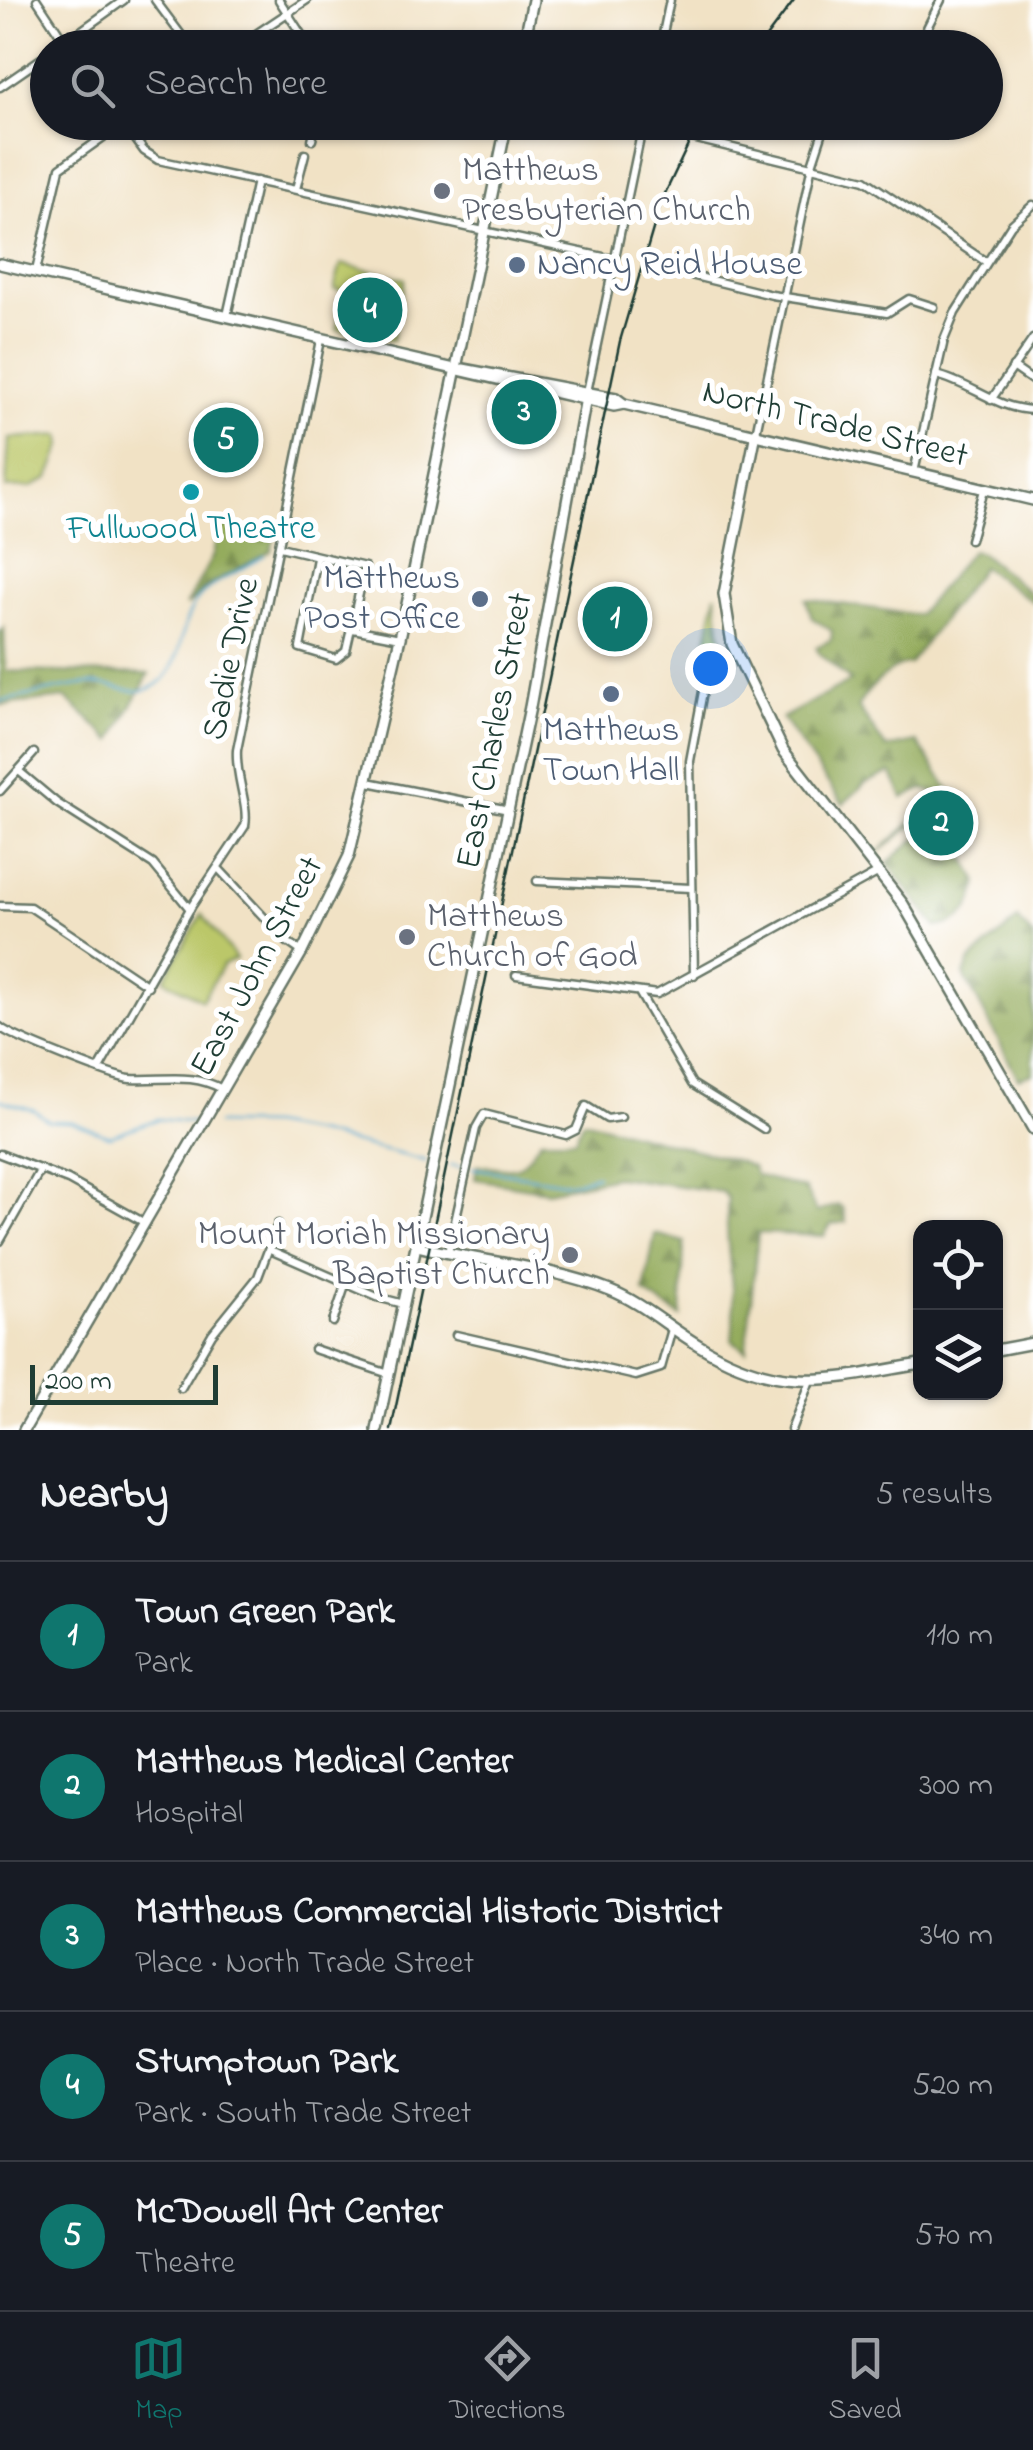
<!DOCTYPE html>
<html lang="en">
<head>
<meta charset="utf-8">
<style>
  body { margin:0; font-family:"Indie Flower",sans-serif; background:#20242c; color:#f1f3f6 }
  .controls { position:absolute; right:30px; bottom:30px; display:grid; overflow:hidden; border-radius:20px; box-shadow:0 2px 8px #0004 }
  .controls button { width:90px; height:90px; display:grid; place-items:center; padding:0; border:0; border-bottom:2px solid #363941; background:#171b24; color:#f1f3f6; font:50px sans-serif }
  .scale { position:absolute; left:30px; bottom:25px; width:188px; box-sizing:border-box; padding-left:10px; border:5px solid #1f3d34; border-top:0; font-size:28px; line-height:35px; white-space:nowrap; color:#1f3d34; -webkit-text-stroke:8px #fff; paint-order:stroke }
  .you { position:absolute; left:710px; top:668px; width:35px; height:35px; margin:-25px; border:8px solid #fff; border-radius:50%; background:#1a73e8; box-shadow:0 0 0 15px #1a73e833 }
  .badge { display:grid; place-items:center; width:65px; height:65px; border-radius:50%; background:#0f766e; color:#fff; font-size:32px; font-weight:700 }
  .pin { position:absolute; translate:-50% -50%; border:5px solid #fff; box-shadow:0 2px 10px #0006 }
  .list { margin:0; padding:0; list-style:none }
  h2 { display:flex; justify-content:space-between; align-items:center; height:130px; margin:0; padding:0 40px; font-size:42px }
  h2 small { font-size:32px; font-weight:400; color:#9ea1a6 }
  .list li { display:grid; grid-template-columns:65px 1fr auto; gap:30px; align-items:center; box-sizing:border-box; height:150px; padding:0 40px; border-top:2px solid #363941 }
  .list b { display:block; font-size:38px; white-space:nowrap }
  .list p { margin:0; font-size:32px; white-space:nowrap; color:#9ea1a6 }
  .list em { font-size:32px; font-style:normal; color:#9ea1a6 }
  .icon { flex:none; width:55px; height:55px; fill:none; stroke:currentColor; stroke-width:2; stroke-linecap:round; stroke-linejoin:round }
  .map { position:relative; flex:none; width:1033px; height:1430px; overflow:hidden }
  .search { position:absolute; background:#171b24; box-shadow:0 2px 8px #0004; left:30px; right:30px; top:30px; height:110px; display:flex; align-items:center; gap:25px; box-sizing:border-box; padding:0 35px; border-radius:55px; color:#9ea1a6; font-size:38px }
  .sheet { height:880px; background:#171b24 }
  nav { display:flex; justify-content:space-around; align-items:center; box-sizing:border-box; height:140px; border-top:2px solid #363941; background:#171b24; font-size:28px; color:#9ea1a6 }
  nav a { display:grid; justify-items:center; gap:5px }
  nav .on { color:#0f766e }
  .map>svg:first-child { display:block }
  .green { fill:#bbc769; stroke:#6d824e; stroke-width:2.5 }
  .forest { fill:url(#forest-firs); stroke:#5a7448; stroke-width:2.5 }
  .lines { fill:none; stroke-linecap:round; stroke-linejoin:round }
  .stream { stroke:#4ea4ca; stroke-width:2.5 }
  .street-casing { stroke:#687767; stroke-width:11 }
  .secondary-casing { stroke:#687767; stroke-width:14 }
  .street { stroke:#fff; stroke-width:6 }
  .secondary { stroke:#fff; stroke-width:9 }
  .rail { stroke:#1f3d34; stroke-width:2.5 }
  .worship-dot { fill:#6b7280; stroke:#fff; stroke-width:4 }
  .service-dot { fill:#5c6f8a; stroke:#fff; stroke-width:4 }
  .culture-dot { fill:#0f9aa8; stroke:#fff; stroke-width:4 }
  .labels { text-anchor:middle; dominant-baseline:central; stroke-width:10; stroke-linejoin:round; paint-order:stroke }
  .worship-label { font-size:35px; fill:#5b616d; stroke:#fff; text-anchor:start }
  .service-label { font-size:35px; fill:#4e5e75; stroke:#fff; text-anchor:start }
  .street-label { font-size:35px; fill:#1f3d34; stroke:#fff }
  .culture-label { font-size:35px; fill:#0d838f; stroke:#fff }
</style>
</head>
<body>
<div class="map">
<svg width="1033" height="1430" viewBox="0 0 1033 1430">
  <defs>
    <pattern id="forest-firs" width="22" height="20" patternUnits="userSpaceOnUse" patternTransform="scale(2.5)"><rect width="22" height="20" fill="#94ac5d"/><path d="M5 1l3.5 6h-7zM16 11l3.5 6h-7z" fill="#788d4e"/></pattern>
  </defs>
  <rect width="100%" height="100%" fill="#fff"/>
  <filter id="ink" filterUnits="userSpaceOnUse"><feTurbulence type="fractalNoise" baseFrequency=".01" numOctaves="2"/><feDisplacementMap in="SourceGraphic" scale="20" xChannelSelector="R" yChannelSelector="G"/><feConvolveMatrix kernelMatrix="1 2 1 2 8 2 1 2 1" color-interpolation-filters="sRGB"/></filter>
  <filter id="wash" filterUnits="userSpaceOnUse"><feTurbulence type="fractalNoise" baseFrequency=".0048" numOctaves="4" result="noise"/><feDisplacementMap in="SourceGraphic" scale="40" xChannelSelector="R" yChannelSelector="G"/><feGaussianBlur stdDeviation="2.25" result="paint"/><feColorMatrix in="noise" values="0 0 0 0 0 0 0 0 0 0 0 0 0 0 0 0 0 1.4 0 .05"/><feComposite in="paint" operator="in"/></filter>
  <g filter="url(#wash)">
    <rect width="100%" height="100%" fill="#f1e2c5"/>
    <g class="green">
      <path d="M341,264L405,279L393,340L337,329L344,291L334,289Z"/>
      <path d="M61,435L62,446L49,478L31,487L6,488L9,438Z"/>
      <path d="M716,594L720,631L732,663L703,662Z"/>
      <path d="M621,599L636,615L631,646L590,638L599,605Z"/>
      <path d="M202,914L236,959L223,965L202,1000L164,979Z"/>
    </g>
    <g class="forest">
      <path d="M219,525L275,535L271,551L211,584L186,606L213,555Z"/>
      <path d="M971,551L981,553L1033,595V602L982,567L909,664C890,665 863,694 858,707L886,748L917,742L952,794L879,852L936,799L933,792L923,789L903,798L891,772L866,783L843,804L782,718L851,681L819,653L816,647L831,640L832,631L812,618L806,599L918,615Z"/>
      <path d="M4,628L6,671L149,674L112,741L66,698L0,705V632Z"/>
      <path d="M937,821L957,843L978,882C974,907 963,924 936,927L887,863Z"/>
      <path d="M1018,919L1033,937V1073L1018,1078L964,975L970,961Z"/>
      <path d="M583,1120L738,1161L752,1167L755,1175L805,1189L817,1212L838,1205L843,1208L846,1222L831,1224L824,1236L758,1233L746,1351L732,1340C738,1292 723,1247 728,1199L723,1192L616,1177L547,1191L475,1179L477,1165C522,1169 516,1176 541,1139H575Z"/>
      <path d="M655,1234L684,1242L681,1317L644,1292Z"/>
    </g>
    <g class="lines">
      <g class="stream">
        <path d="M0,701C30,697 60,686 90,684C116,682 138,703 163,680C183,660 179,626 195,603C210,581 242,571 264,556"/>
        <path d="M0,1100L34,1110L49,1121L72,1122L110,1136L158,1119L196,1123"/>
        <path d="M217,1124L270,1125L319,1134L426,1161"/>
        <path d="M451,1165L462,1167"/>
        <path d="M472,1168L570,1183L597,1175"/>
      </g>
    </g>
  </g>
  <g filter="url(#ink)">
    <g class="lines">
      <defs>
        <g id="street">
          <path d="M37,0L69,48"/>
          <path d="M155,0L191,48"/>
          <path d="M279,0L310,48"/>
          <path d="M57,48L124,0"/>
          <path d="M235,48L307,0"/>
          <path d="M660,48L670,0"/>
          <path d="M917,48L941,0"/>
          <path d="M0,87L48,54"/>
          <path d="M123,122L144,151L158,160L613,259"/>
          <path d="M626,122L865,180L986,262"/>
          <path d="M312,140L316,122"/>
          <path d="M296,189L305,154"/>
          <path d="M36,271L60,168L123,123"/>
          <path d="M678,272L772,295L887,313L909,299L934,307"/>
          <path d="M227,316L257,181"/>
          <path d="M1013,367L1033,381"/>
          <path d="M936,375C971,383 996,409 1033,410"/>
          <path d="M587,392L643,124"/>
          <path d="M991,400L1033,339"/>
          <path d="M756,433L812,165L826,122"/>
          <path d="M914,472L944,340L955,313L1011,225L1033,205"/>
          <path d="M970,540L984,490"/>
          <path d="M280,547L365,567L346,651L336,659L300,648L317,558"/>
          <path d="M353,629L400,638"/>
          <path d="M20,772L57,803L153,864L190,909"/>
          <path d="M368,782L509,810"/>
          <path d="M0,791L34,753"/>
          <path d="M219,869L286,941L302,952"/>
          <path d="M537,881L691,888"/>
          <path d="M0,906L30,907L148,986"/>
          <path d="M516,975L657,994L879,872"/>
          <path d="M694,975L690,761L707,670"/>
          <path d="M640,994L692,1084L764,1129"/>
          <path d="M0,1027C11,1037 115,1078 130,1079C164,1081 191,1072 222,1089"/>
          <path d="M99,1069L191,907L245,826C249,804 235,777 237,750L321,340"/>
          <path d="M0,1154L68,1180L145,1223"/>
          <path d="M0,1241L41,1169"/>
          <path d="M270,1250L377,1297L404,1304"/>
          <path d="M448,1253L476,1128L484,1114L566,1135L576,1130L586,1106L607,1119L621,1117"/>
          <path d="M333,1322L346,1283"/>
          <path d="M456,1335L636,1376L661,1368L672,1329"/>
          <path d="M314,1349L389,1374"/>
          <path d="M181,1388L212,1334L258,1277L278,1224"/>
          <path d="M791,1430L809,1383"/>
        </g>
        <g id="secondary">
          <path d="M523,48L533,0"/>
          <path d="M0,264L614,406L624,404"/>
          <path d="M463,369L616,398L624,404L1033,500"/>
          <path d="M756,433L724,594L732,644L783,750L903,904L1033,1129"/>
          <path d="M417,1246C479,1262 550,1266 610,1290C643,1303 669,1328 700,1346C782,1396 833,1379 920,1364"/>
          <path d="M996,1350L1033,1343"/>
          <path d="M24,1430L302,952L349,856L400,638L507,122"/>
          <path d="M377,1430L530,707L587,392"/>
        </g>
      </defs>
      <use href="#street" class="street-casing"/>
      <use href="#secondary" class="secondary-casing"/>
      <use href="#street" class="street"/>
      <use href="#secondary" class="secondary"/>
      <g class="rail">
        <path d="M758,48L794,0"/>
        <path d="M391,1430L620,341L661,202L699,122"/>
      </g>
    </g>
  </g>
  <g class="worship-dot">
    <circle cx="442" cy="191" r="10"/>
    <circle cx="407" cy="937" r="10"/>
    <circle cx="570" cy="1255" r="10"/>
  </g>
  <g class="service-dot">
    <circle cx="517" cy="265" r="10"/>
    <circle cx="480" cy="599" r="10"/>
    <circle cx="611" cy="694" r="10"/>
  </g>
  <circle class="culture-dot" cx="191" cy="492" r="10"/>
  <g class="labels">
    <g class="worship-label">
      <text x="462" y="171">Matthews<tspan x="462" dy="40">Presbyterian Church</tspan></text>
      <text x="427" y="917">Matthews<tspan x="427" dy="40">Church of God</tspan></text>
      <text x="550" y="1235" text-anchor="end">Mount Moriah Missionary<tspan x="550" dy="40">Baptist Church</tspan></text>
    </g>
    <g class="service-label">
      <text x="537" y="265">Nancy Reid House</text>
      <text x="460" y="579" text-anchor="end">Matthews<tspan x="460" dy="40">Post Office</tspan></text>
      <text x="611" y="731" text-anchor="middle">Matthews<tspan x="611" dy="40">Town Hall</tspan></text>
    </g>
    <g class="street-label">
      <text transform="translate(835 425) rotate(14)">North Trade Street</text>
      <text transform="translate(232 659) rotate(-78)">Sadie Drive</text>
      <text transform="translate(496 731) rotate(-79)">East Charles Street</text>
      <text transform="translate(258 967) rotate(-62)">East John Street</text>
    </g>
    <g class="culture-label">
      <text x="191" y="529">Fullwood Theatre</text>
    </g>
  </g>
</svg>
<div class="controls">
<button><svg class="icon" aria-label="locate" viewBox="0 0 24 24"><circle cx="12" cy="12" r="6"/><path d="M12 2v4M12 18v4M2 12h4M18 12h4"/></svg></button>
<button><svg class="icon" aria-label="layers" viewBox="0 0 24 24"><path d="M12 4l9 5-9 5-9-5zM3 14l9 5 9-5"/></svg></button>
</div>
<div class="scale">200 m</div>
<div class="you"></div>
<div class="pin badge" style="left:615px;top:619px">1</div>
<div class="pin badge" style="left:941px;top:823px">2</div>
<div class="pin badge" style="left:524px;top:412px">3</div>
<div class="pin badge" style="left:370px;top:310px">4</div>
<div class="pin badge" style="left:226px;top:440px">5</div>
<div class="search"><svg class="icon" aria-label="search" viewBox="0 0 24 24"><circle cx="10" cy="10" r="6"/><path d="M15 15l6 6"/></svg>Search here</div>
</div>
<section class="sheet">
<h2>Nearby<small>5 results</small></h2>
<ul class="list">
<li><span class="badge">1</span><div><b>Town Green Park</b><p>Park</p></div><em>110 m</em></li>
<li><span class="badge">2</span><div><b>Matthews Medical Center</b><p>Hospital</p></div><em>300 m</em></li>
<li><span class="badge">3</span><div><b>Matthews Commercial Historic District</b><p>Place · North Trade Street</p></div><em>340 m</em></li>
<li><span class="badge">4</span><div><b>Stumptown Park</b><p>Park · South Trade Street</p></div><em>520 m</em></li>
<li><span class="badge">5</span><div><b>McDowell Art Center</b><p>Theatre</p></div><em>570 m</em></li>
</ul>
</section>
<nav>
<a class="on"><svg class="icon" aria-label="map" viewBox="0 0 24 24"><path d="M3 6l6-2 6 2 6-2v14l-6 2-6-2-6 2zM9 4v14M15 6v14"/></svg>Map</a>
<a><svg class="icon" aria-label="directions" viewBox="0 0 24 24"><path d="M12 3l9 9-9 9-9-9zM9 14v-3h6M13 9l2 2-2 2"/></svg>Directions</a>
<a><svg class="icon" aria-label="saved" viewBox="0 0 24 24"><path d="M7 4h10v16l-5-4-5 4z"/></svg>Saved</a>
</nav>
</body>
</html>
